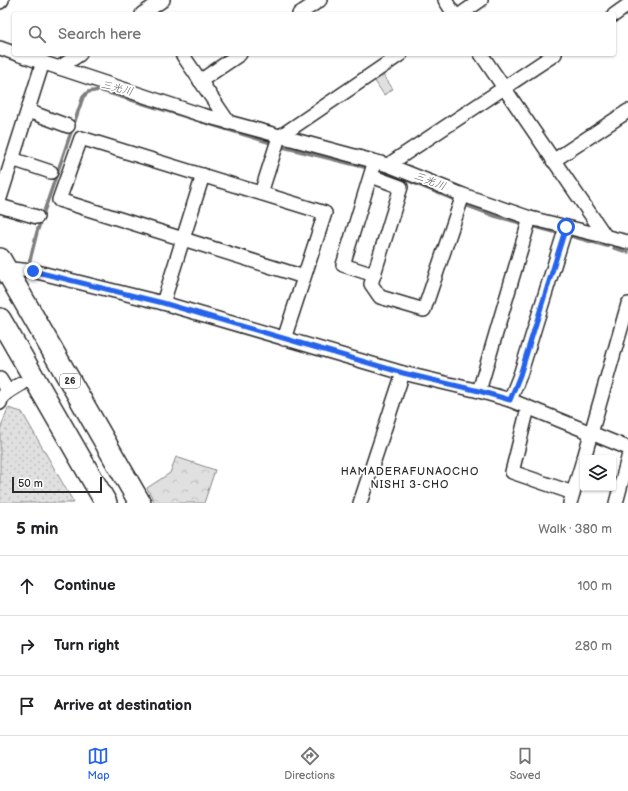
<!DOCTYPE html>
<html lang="en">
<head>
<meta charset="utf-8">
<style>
  body { margin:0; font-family:"Balsamiq Sans","Klee One",sans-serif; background:#f2f2f2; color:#202124 }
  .controls { position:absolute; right:12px; bottom:12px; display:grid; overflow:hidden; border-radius:4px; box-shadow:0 1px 3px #0004 }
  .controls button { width:36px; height:36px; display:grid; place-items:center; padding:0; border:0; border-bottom:1px solid #e0e0e0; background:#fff; color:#202124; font:20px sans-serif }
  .scale { position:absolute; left:12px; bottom:10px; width:90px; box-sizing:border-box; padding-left:4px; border:2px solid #2b2b2b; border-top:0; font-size:11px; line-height:14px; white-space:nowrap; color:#2b2b2b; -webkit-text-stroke:3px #fff; paint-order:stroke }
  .stop { position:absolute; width:12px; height:12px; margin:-9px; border:3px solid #2563eb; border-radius:50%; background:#fff }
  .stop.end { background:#2563eb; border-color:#fff; box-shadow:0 1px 4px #0008 }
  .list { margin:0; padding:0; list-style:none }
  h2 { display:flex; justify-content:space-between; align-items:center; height:52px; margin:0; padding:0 16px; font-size:17px }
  h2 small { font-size:13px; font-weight:400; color:#757577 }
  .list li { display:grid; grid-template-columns:26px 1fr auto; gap:12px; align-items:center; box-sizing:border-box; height:60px; padding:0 16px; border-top:1px solid #e0e0e0 }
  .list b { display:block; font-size:15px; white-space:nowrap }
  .list em { font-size:13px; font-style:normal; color:#757577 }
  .icon { flex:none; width:22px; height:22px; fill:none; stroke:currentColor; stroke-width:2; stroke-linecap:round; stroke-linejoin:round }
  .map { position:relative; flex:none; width:628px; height:503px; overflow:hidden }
  .search { position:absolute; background:#fff; box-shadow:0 1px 3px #0004; left:12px; right:12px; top:12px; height:44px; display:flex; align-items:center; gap:10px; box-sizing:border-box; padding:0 14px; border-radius:4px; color:#757577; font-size:15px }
  .sheet { height:232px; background:#fff }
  nav { display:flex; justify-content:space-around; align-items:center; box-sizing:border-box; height:56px; border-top:1px solid #e0e0e0; background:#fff; font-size:11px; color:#757577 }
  nav a { display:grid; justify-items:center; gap:2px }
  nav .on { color:#2563eb }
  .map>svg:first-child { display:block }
  .grass { fill:url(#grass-dots); stroke:#868686 }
  .park { fill:url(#park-crowns); stroke:#868686 }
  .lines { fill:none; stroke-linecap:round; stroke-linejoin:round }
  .stream { stroke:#7e7e7e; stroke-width:3.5 }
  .minor-casing { stroke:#2b2b2b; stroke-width:16 }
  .trunk-casing { stroke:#2b2b2b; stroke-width:24 }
  .minor { stroke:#fff; stroke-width:13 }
  .trunk { stroke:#fff; stroke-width:21 }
  .route { stroke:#2563eb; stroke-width:5 }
  .labels { text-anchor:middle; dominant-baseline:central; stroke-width:3.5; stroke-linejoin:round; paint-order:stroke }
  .shield { fill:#fff; stroke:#6b6b6b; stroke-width:1 }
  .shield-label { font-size:9px; font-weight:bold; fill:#2b2b2b }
  .water-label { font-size:11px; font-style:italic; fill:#5c5c5c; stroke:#fff }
  .neighbourhood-label { font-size:11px; letter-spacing:1px; fill:#2b2b2b; stroke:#fff }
</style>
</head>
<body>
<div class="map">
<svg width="628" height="503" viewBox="0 0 628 503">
  <defs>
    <pattern id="grass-dots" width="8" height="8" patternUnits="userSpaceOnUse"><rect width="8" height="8" fill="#e0e0e0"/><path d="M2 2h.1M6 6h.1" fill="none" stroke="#c0c0c0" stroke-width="1.8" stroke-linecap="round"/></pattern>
    <pattern id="park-crowns" width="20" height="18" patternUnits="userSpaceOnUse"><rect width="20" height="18" fill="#e0e0e0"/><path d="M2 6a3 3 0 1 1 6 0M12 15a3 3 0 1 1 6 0" fill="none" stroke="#c0c0c0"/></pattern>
  </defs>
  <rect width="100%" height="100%" fill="#fff"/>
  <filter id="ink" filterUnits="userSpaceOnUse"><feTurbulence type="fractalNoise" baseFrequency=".025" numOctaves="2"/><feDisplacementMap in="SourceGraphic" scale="8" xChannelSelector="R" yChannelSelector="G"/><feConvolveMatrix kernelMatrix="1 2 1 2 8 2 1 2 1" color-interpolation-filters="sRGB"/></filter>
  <g filter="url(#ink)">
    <path class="grass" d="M8,408L22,412L74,503H0V430Z"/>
    <g class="park">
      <path d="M381,72L393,89L384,95L373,78Z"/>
      <path d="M176,457L215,470L204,503H155L147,488L170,473Z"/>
    </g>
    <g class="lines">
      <g class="stream">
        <path d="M279,146L368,168"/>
        <path d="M377,170L389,173L455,200"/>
        <path d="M463,204L495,216L524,224"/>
        <path d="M532,226L558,233"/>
        <path d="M567,235L607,246"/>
        <path d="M614,248L628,252"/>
        <path d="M29,264L37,232L83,97L88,92L99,90L271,143"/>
      </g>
      <defs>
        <g id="minor">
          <path d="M445,0L454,14"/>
          <path d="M0,2L2,0"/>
          <path d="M142,14L163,0"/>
          <path d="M299,14L320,0"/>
          <path d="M461,14L481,0"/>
          <path d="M614,15L628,5"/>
          <path d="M0,48L14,53"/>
          <path d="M17,54L202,115L388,165L463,195L530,218L628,242"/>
          <path d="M182,54L229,123"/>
          <path d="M481,54L606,237"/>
          <path d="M59,68L80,54"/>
          <path d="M200,81L240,54"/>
          <path d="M28,111L68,126"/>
          <path d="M12,159L51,172"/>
          <path d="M553,161L628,111"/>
          <path d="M388,165L555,54"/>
          <path d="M373,167L343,265L374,275"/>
          <path d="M371,176L401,187L371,284L380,297L424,310L463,195"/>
          <path d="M261,193L279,137L401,54"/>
          <path d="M0,198L43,62"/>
          <path d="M0,206L37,217"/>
          <path d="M0,268L33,271L163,303L403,373L479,391L510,400L628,448"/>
          <path d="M163,303L203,175"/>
          <path d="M284,339L325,213L81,138L59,200L304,277"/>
          <path d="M0,379L8,392L21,384"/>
          <path d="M479,391L530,218"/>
          <path d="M510,400L520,375L566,227"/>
          <path d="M0,403L2,397L8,392"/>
          <path d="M528,408L512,472L573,493"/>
          <path d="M584,458L628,304"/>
          <path d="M360,503L403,373"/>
          <path d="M570,503L583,460"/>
          <path d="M616,503L628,458"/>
        </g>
        <g id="trunk">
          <path d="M0,259L140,503"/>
          <path d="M0,319L106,503"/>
        </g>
      </defs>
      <use href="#minor" class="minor-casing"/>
      <use href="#trunk" class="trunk-casing"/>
      <use href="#minor" class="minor"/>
      <use href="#trunk" class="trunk"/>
    </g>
  </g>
  <g class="lines" filter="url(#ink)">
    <path class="route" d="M33,271L163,303L403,373L479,391L510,400L520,375L566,227"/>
  </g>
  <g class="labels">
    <rect class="shield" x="60" y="374" width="20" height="14" rx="3"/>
    <g class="shield-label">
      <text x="70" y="381">26</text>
    </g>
    <g class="water-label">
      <text transform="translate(117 88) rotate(14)">三光川</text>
      <text transform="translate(430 181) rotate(21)">三光川</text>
    </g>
    <g class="neighbourhood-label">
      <text x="410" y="471">HAMADERAFUNAOCHO<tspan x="410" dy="13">NISHI 3-CHO</tspan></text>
    </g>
  </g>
</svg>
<div class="controls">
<button><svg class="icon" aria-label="layers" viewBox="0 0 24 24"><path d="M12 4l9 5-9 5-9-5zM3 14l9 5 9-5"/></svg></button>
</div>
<div class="scale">50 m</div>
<div class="stop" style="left:566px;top:227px"></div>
<div class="stop end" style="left:33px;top:271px"></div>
<div class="search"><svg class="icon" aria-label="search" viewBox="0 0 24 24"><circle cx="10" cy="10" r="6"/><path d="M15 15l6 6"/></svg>Search here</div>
</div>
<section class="sheet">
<h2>5 min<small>Walk · 380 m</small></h2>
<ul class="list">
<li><svg class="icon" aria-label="ahead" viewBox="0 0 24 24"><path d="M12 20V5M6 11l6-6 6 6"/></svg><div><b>Continue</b></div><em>100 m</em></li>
<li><svg class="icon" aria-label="right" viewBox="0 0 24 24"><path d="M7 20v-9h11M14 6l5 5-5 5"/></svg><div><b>Turn right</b></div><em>280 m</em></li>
<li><svg class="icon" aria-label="arrive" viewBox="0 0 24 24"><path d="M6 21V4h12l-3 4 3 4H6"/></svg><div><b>Arrive at destination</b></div></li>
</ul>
</section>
<nav>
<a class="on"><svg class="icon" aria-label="map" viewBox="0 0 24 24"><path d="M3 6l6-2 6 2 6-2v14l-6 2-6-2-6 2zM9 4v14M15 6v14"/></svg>Map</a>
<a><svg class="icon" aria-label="directions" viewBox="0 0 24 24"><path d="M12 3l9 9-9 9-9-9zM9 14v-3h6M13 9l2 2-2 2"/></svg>Directions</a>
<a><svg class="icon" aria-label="saved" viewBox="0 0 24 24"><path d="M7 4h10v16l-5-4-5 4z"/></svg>Saved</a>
</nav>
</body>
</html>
